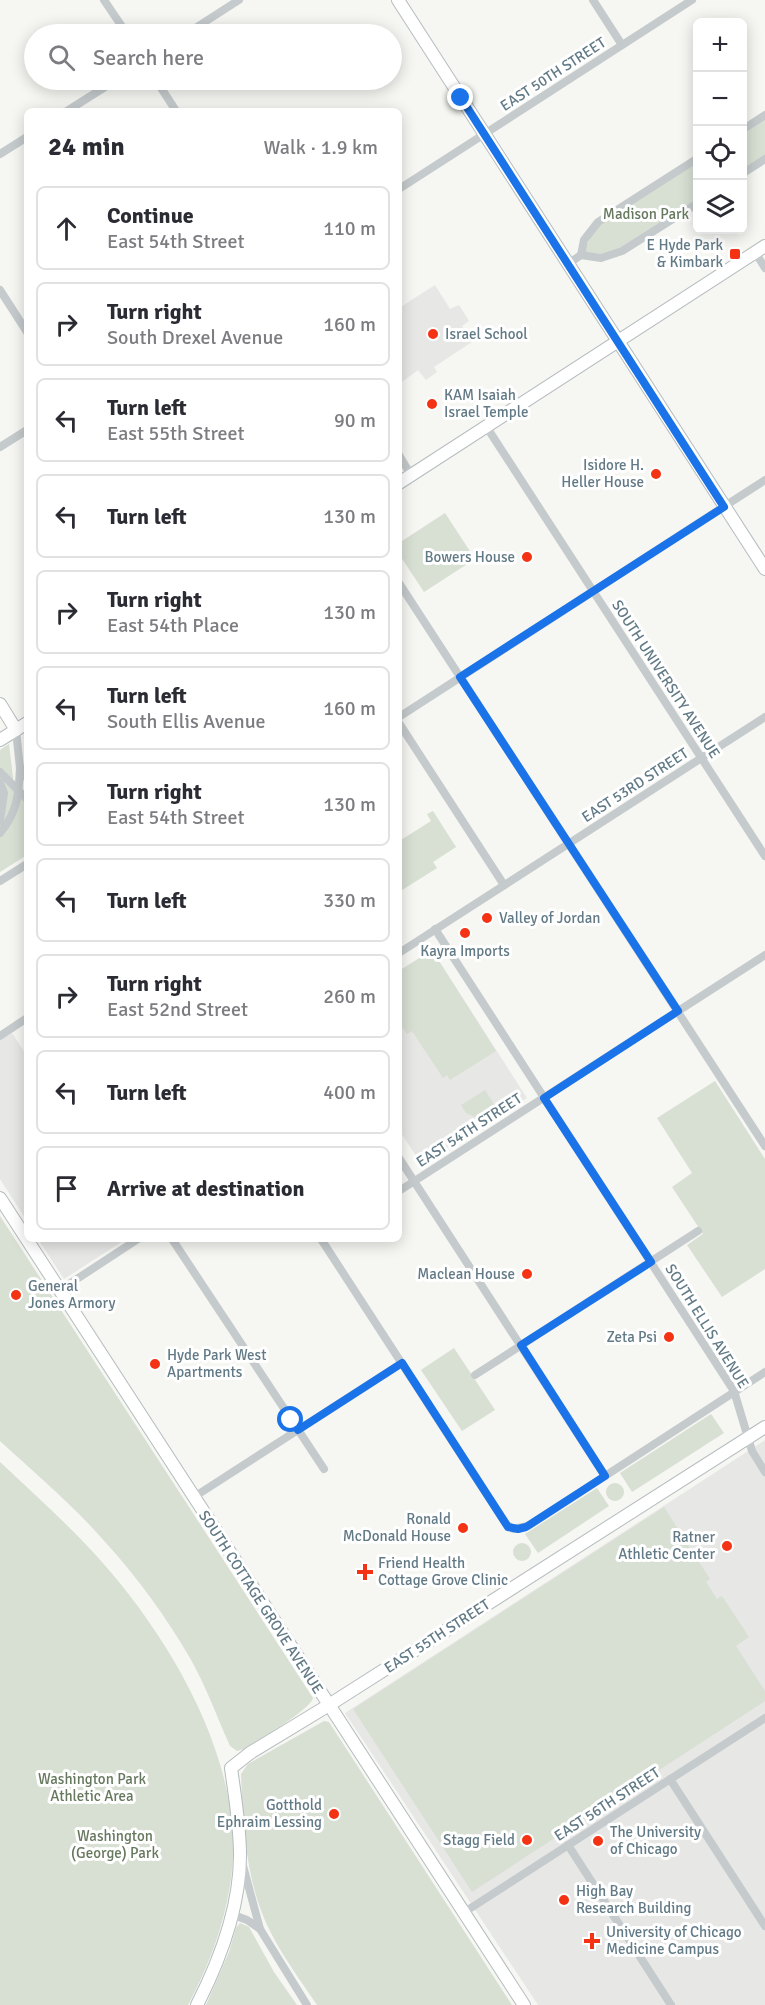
<!DOCTYPE html>
<html lang="en">
<head>
<meta charset="utf-8">
<style>
  body { margin:0; font-family:Signika,sans-serif; background:#f7f7f7; color:#2b2b33 }
  .controls { position:absolute; right:18px; top:18px; display:grid; overflow:hidden; border-radius:9px; box-shadow:0 3px 15px #0003 }
  .controls button { width:54px; height:54px; display:grid; place-items:center; padding:0; border:0; border-bottom:2px solid #e1e1e2; background:#fff; color:#2b2b33; font:30px sans-serif }
  .stop { position:absolute; width:18px; height:18px; margin:-14px; border:4px solid #1a73e8; border-radius:50%; background:#fff }
  .stop.end { background:#1a73e8; border-color:#fff; box-shadow:0 2px 6px #0008 }
  .list { margin:0; padding:0; list-style:none }
  h2 { display:flex; justify-content:space-between; align-items:center; height:78px; margin:0; padding:0 24px; font-size:26px }
  h2 small { font-size:20px; font-weight:400; color:#7c7c81 }
  .list li { display:grid; grid-template-columns:39px 1fr auto; gap:18px; align-items:center; box-sizing:border-box; height:84px; margin:0 12px 12px; padding:0 12px; border:2px solid #e1e1e2; border-radius:9px }
  .list b { display:block; font-size:22px; white-space:nowrap }
  .list p { margin:0; font-size:20px; white-space:nowrap; color:#7c7c81 }
  .list em { font-size:20px; font-style:normal; color:#7c7c81 }
  .icon { flex:none; width:33px; height:33px; fill:none; stroke:currentColor; stroke-width:2; stroke-linecap:round; stroke-linejoin:round }
  .map { position:relative; flex:none; width:765px; height:2005px; overflow:hidden }
  .search { position:absolute; background:#fff; box-shadow:0 3px 15px #0003; left:24px; top:24px; width:378px; height:66px; display:flex; align-items:center; gap:15px; box-sizing:border-box; padding:0 21px; border-radius:33px; color:#7c7c81; font-size:22px }
  .panel { position:absolute; background:#fff; box-shadow:0 3px 15px #0003; left:24px; top:108px; width:378px; height:1134px; border-radius:9px }
  .map>svg:first-child { display:block }
  .built { fill:#e7e7e6 }
  .green { fill:#d8dfd3 }
  .lines { fill:none; stroke-linecap:round; stroke-linejoin:round }
  .secondary-casing { stroke:#b5bcbf; stroke-width:14 }
  .street { stroke:#c5cacc; stroke-width:8 }
  .secondary { stroke:#fff; stroke-width:12 }
  .route { stroke:#1a73e8; stroke-width:8 }
  .poi-dot { fill:#f43214; stroke:#fff; stroke-width:2 }
  .labels { text-anchor:middle; dominant-baseline:central; stroke-width:6; stroke-linejoin:round; paint-order:stroke }
  .street-label { font-size:15px; fill:#627a86; stroke:#fff }
  .park-label { font-size:15px; fill:#66785e; stroke:#fff }
  .poi-label { font-size:15px; fill:#627a86; stroke:#fff; text-anchor:end }
</style>
</head>
<body>
<div class="map">
<svg width="765" height="2005" viewBox="0 0 765 2005">
  <rect width="100%" height="100%" fill="#f6f6f2"/>
  <g class="built">
    <path d="M435,285L450,309L459,305L469,321L462,326L472,342L434,367L437,372L426,380L418,370L399,384V308Z"/>
    <path d="M432,950L527,1098L422,1165L399,1130V971Z"/>
    <path d="M12,1033L27,1056V1221L0,1179V1040Z"/>
    <path d="M38,1239H126L64,1279Z"/>
    <path d="M765,1440V2005H538L345,1713Z"/>
  </g>
  <g class="green">
    <path d="M765,119V156L743,170V134Z"/>
    <path d="M697,163V199L619,248L601,254L585,252C587,240 593,233 601,224Z"/>
    <path d="M445,513L475,559L424,592L399,554V543Z"/>
    <path d="M9,744L14,786L27,806V855L0,872V750Z"/>
    <path d="M433,811L456,847L433,862L437,868L399,892V839L401,840L431,821L427,814Z"/>
    <path d="M432,950L496,1051L450,1080L447,1075L443,1078L412,1031L407,1034L399,1022V971Z"/>
    <path d="M715,1081L765,1159V1269L722,1297L687,1245L703,1234L672,1187L692,1173L657,1118Z"/>
    <path d="M485,1090L499,1112L485,1122L466,1113L461,1105Z"/>
    <path d="M0,1216L313,1698C310,1710 257,1741 244,1749L237,1751L230,1746C217,1717 206,1686 190,1658C166,1617 138,1578 106,1543C74,1506 36,1474 0,1441Z"/>
    <path d="M454,1348L495,1410L462,1431L421,1370Z"/>
    <path d="M711,1414L724,1433L632,1492L620,1473Z"/>
    <path d="M0,1462C34,1494 70,1526 101,1561C168,1636 236,1750 233,1854C231,1907 213,1958 188,2005H0Z"/>
    <circle cx="615" cy="1492" r="9"/>
    <path d="M597,1488L609,1506L538,1553L525,1534Z"/>
    <path d="M664,1507L710,1579L706,1582L717,1599L722,1596L749,1637L736,1646L765,1691V1701L472,1892L353,1709Z"/>
    <circle cx="522" cy="1552" r="9"/>
    <path d="M324,1721L329,1722L512,2005H317C301,1981 283,1957 270,1931C246,1884 243,1826 241,1774L248,1764Z"/>
    <path d="M240,1923L249,1927L274,1972L297,2005H206L229,1952L236,1928Z"/>
  </g>
  <g class="lines">
    <defs>
      <g id="secondary">
        <path d="M398,0L765,569"/>
        <path d="M399,483L765,246"/>
        <path d="M0,704L16,730"/>
        <path d="M0,740L27,723"/>
        <path d="M0,1198L524,2005"/>
        <path d="M197,2005C220,1960 240,1907 240,1855C240,1826 235,1797 231,1768L250,1753L329,1705L765,1427"/>
      </g>
    </defs>
    <use href="#secondary" class="secondary-casing"/>
    <g class="street">
      <path d="M104,0L127,34"/>
      <path d="M593,0L622,45"/>
      <path d="M186,34L239,0"/>
      <path d="M156,80L176,111"/>
      <path d="M67,111L116,80"/>
      <path d="M742,130L765,115"/>
      <path d="M0,154L27,137"/>
      <path d="M742,174L765,159"/>
      <path d="M399,189L692,0"/>
      <path d="M755,252L765,268"/>
      <path d="M581,255L601,258L622,251L698,203"/>
      <path d="M568,264L581,255L584,240L598,222L698,158"/>
      <path d="M0,290L27,332"/>
      <path d="M486,426L765,856"/>
      <path d="M0,447L27,430"/>
      <path d="M399,455L411,475"/>
      <path d="M399,583L765,1146"/>
      <path d="M399,717L765,480"/>
      <path d="M399,723L504,885"/>
      <path d="M16,730L20,768L27,778"/>
      <path d="M0,772L27,799"/>
      <path d="M0,783L4,793L0,821"/>
      <path d="M0,833C17,813 19,794 20,768"/>
      <path d="M0,881L27,864"/>
      <path d="M435,929L734,1391L752,1451L765,1472"/>
      <path d="M399,953L765,717"/>
      <path d="M0,1036L27,1018"/>
      <path d="M399,1158L605,1476"/>
      <path d="M399,1191L765,955"/>
      <path d="M172,1239L324,1469"/>
      <path d="M321,1239L506,1524L513,1529L528,1526L765,1372"/>
      <path d="M60,1290L138,1239"/>
      <path d="M475,1375L698,1231"/>
      <path d="M194,1497L402,1363"/>
      <path d="M670,1779L765,1926"/>
      <path d="M568,1845L671,2005"/>
      <path d="M242,1862L260,1929L307,2005"/>
      <path d="M463,1913L765,1718"/>
      <path d="M231,1914L247,1920L260,1929"/>
    </g>
    <use href="#secondary" class="secondary"/>
  </g>
  <g class="lines">
    <path class="route" d="M291,1420L298,1430L402,1363L508,1527L518,1529L526,1527L605,1476L521,1345L651,1262L544,1098L678,1011L460,677L724,507L461,98"/>
  </g>
  <g class="poi-dot">
    <rect x="729" y="248" width="12" height="12" rx="3"/>
    <circle cx="433" cy="334" r="6"/>
    <circle cx="432" cy="404" r="6"/>
    <circle cx="656" cy="474" r="6"/>
    <circle cx="527" cy="557" r="6"/>
    <circle cx="487" cy="918" r="6"/>
    <circle cx="465" cy="933" r="6"/>
    <circle cx="527" cy="1274" r="6"/>
    <circle cx="16" cy="1295" r="6"/>
    <circle cx="669" cy="1337" r="6"/>
    <circle cx="155" cy="1364" r="6"/>
    <circle cx="463" cy="1528" r="6"/>
    <circle cx="727" cy="1546" r="6"/>
    <path d="M362 1563h6v6h6v6h-6v6h-6v-6h-6v-6h6z"/>
    <circle cx="334" cy="1814" r="6"/>
    <circle cx="527" cy="1840" r="6"/>
    <circle cx="598" cy="1841" r="6"/>
    <circle cx="564" cy="1900" r="6"/>
    <path d="M589 1932h6v6h6v6h-6v6h-6v-6h-6v-6h6z"/>
  </g>
  <g class="labels">
    <g class="street-label">
      <text transform="translate(553 74) rotate(-33)">EAST 50TH STREET</text>
      <text transform="translate(666 679) rotate(57)">SOUTH UNIVERSITY AVENUE</text>
      <text transform="translate(635 785) rotate(-33)">EAST 53RD STREET</text>
      <text transform="translate(469 1130) rotate(-33)">EAST 54TH STREET</text>
      <text transform="translate(707 1326) rotate(58)">SOUTH ELLIS AVENUE</text>
      <text transform="translate(261 1602) rotate(57)">SOUTH COTTAGE GROVE AVENUE</text>
      <text transform="translate(437 1636) rotate(-33)">EAST 55TH STREET</text>
      <text transform="translate(607 1804) rotate(-33)">EAST 56TH STREET</text>
    </g>
    <g class="park-label">
      <text x="646" y="214">Madison Park</text>
      <text x="92" y="1779">Washington Park<tspan x="92" dy="17">Athletic Area</tspan></text>
      <text x="115" y="1836">Washington<tspan x="115" dy="17">(George) Park</tspan></text>
    </g>
    <g class="poi-label">
      <text x="723" y="245">E Hyde Park<tspan x="723" dy="17">&amp; Kimbark</tspan></text>
      <text x="445" y="334" text-anchor="start">Israel School</text>
      <text x="444" y="395" text-anchor="start">KAM Isaiah<tspan x="444" dy="17">Israel Temple</tspan></text>
      <text x="644" y="465">Isidore H.<tspan x="644" dy="17">Heller House</tspan></text>
      <text x="515" y="557">Bowers House</text>
      <text x="499" y="918" text-anchor="start">Valley of Jordan</text>
      <text x="465" y="951" text-anchor="middle">Kayra Imports</text>
      <text x="515" y="1274">Maclean House</text>
      <text x="28" y="1286" text-anchor="start">General<tspan x="28" dy="17">Jones Armory</tspan></text>
      <text x="657" y="1337">Zeta Psi</text>
      <text x="167" y="1355" text-anchor="start">Hyde Park West<tspan x="167" dy="17">Apartments</tspan></text>
      <text x="451" y="1519">Ronald<tspan x="451" dy="17">McDonald House</tspan></text>
      <text x="715" y="1537">Ratner<tspan x="715" dy="17">Athletic Center</tspan></text>
      <text x="378" y="1563" text-anchor="start">Friend Health<tspan x="378" dy="17">Cottage Grove Clinic</tspan></text>
      <text x="322" y="1805">Gotthold<tspan x="322" dy="17">Ephraim Lessing</tspan></text>
      <text x="610" y="1832" text-anchor="start">The University<tspan x="610" dy="17">of Chicago</tspan></text>
      <text x="515" y="1840">Stagg Field</text>
      <text x="576" y="1891" text-anchor="start">High Bay<tspan x="576" dy="17">Research Building</tspan></text>
      <text x="606" y="1932" text-anchor="start">University of Chicago<tspan x="606" dy="17">Medicine Campus</tspan></text>
    </g>
  </g>
</svg>
<div class="controls">
<button>+</button>
<button>−</button>
<button><svg class="icon" aria-label="locate" viewBox="0 0 24 24"><circle cx="12" cy="12" r="6"/><path d="M12 2v4M12 18v4M2 12h4M18 12h4"/></svg></button>
<button><svg class="icon" aria-label="layers" viewBox="0 0 24 24"><path d="M12 4l9 5-9 5-9-5zM3 14l9 5 9-5"/></svg></button>
</div>
<div class="stop" style="left:291px;top:1420px"></div>
<div class="stop end" style="left:461px;top:98px"></div>
<div class="search"><svg class="icon" aria-label="search" viewBox="0 0 24 24"><circle cx="10" cy="10" r="6"/><path d="M15 15l6 6"/></svg>Search here</div>
<section class="panel">
<h2>24 min<small>Walk · 1.9 km</small></h2>
<ul class="list">
<li><svg class="icon" aria-label="ahead" viewBox="0 0 24 24"><path d="M12 20V5M6 11l6-6 6 6"/></svg><div><b>Continue</b><p>East 54th Street</p></div><em>110 m</em></li>
<li><svg class="icon" aria-label="right" viewBox="0 0 24 24"><path d="M7 20v-9h11M14 6l5 5-5 5"/></svg><div><b>Turn right</b><p>South Drexel Avenue</p></div><em>160 m</em></li>
<li><svg class="icon" aria-label="left" viewBox="0 0 24 24"><path d="M17 20v-9H6M10 6l-5 5 5 5"/></svg><div><b>Turn left</b><p>East 55th Street</p></div><em>90 m</em></li>
<li><svg class="icon" aria-label="left" viewBox="0 0 24 24"><path d="M17 20v-9H6M10 6l-5 5 5 5"/></svg><div><b>Turn left</b></div><em>130 m</em></li>
<li><svg class="icon" aria-label="right" viewBox="0 0 24 24"><path d="M7 20v-9h11M14 6l5 5-5 5"/></svg><div><b>Turn right</b><p>East 54th Place</p></div><em>130 m</em></li>
<li><svg class="icon" aria-label="left" viewBox="0 0 24 24"><path d="M17 20v-9H6M10 6l-5 5 5 5"/></svg><div><b>Turn left</b><p>South Ellis Avenue</p></div><em>160 m</em></li>
<li><svg class="icon" aria-label="right" viewBox="0 0 24 24"><path d="M7 20v-9h11M14 6l5 5-5 5"/></svg><div><b>Turn right</b><p>East 54th Street</p></div><em>130 m</em></li>
<li><svg class="icon" aria-label="left" viewBox="0 0 24 24"><path d="M17 20v-9H6M10 6l-5 5 5 5"/></svg><div><b>Turn left</b></div><em>330 m</em></li>
<li><svg class="icon" aria-label="right" viewBox="0 0 24 24"><path d="M7 20v-9h11M14 6l5 5-5 5"/></svg><div><b>Turn right</b><p>East 52nd Street</p></div><em>260 m</em></li>
<li><svg class="icon" aria-label="left" viewBox="0 0 24 24"><path d="M17 20v-9H6M10 6l-5 5 5 5"/></svg><div><b>Turn left</b></div><em>400 m</em></li>
<li><svg class="icon" aria-label="arrive" viewBox="0 0 24 24"><path d="M6 21V4h12l-3 4 3 4H6"/></svg><div><b>Arrive at destination</b></div></li>
</ul>
</section>
</div>
</body>
</html>
